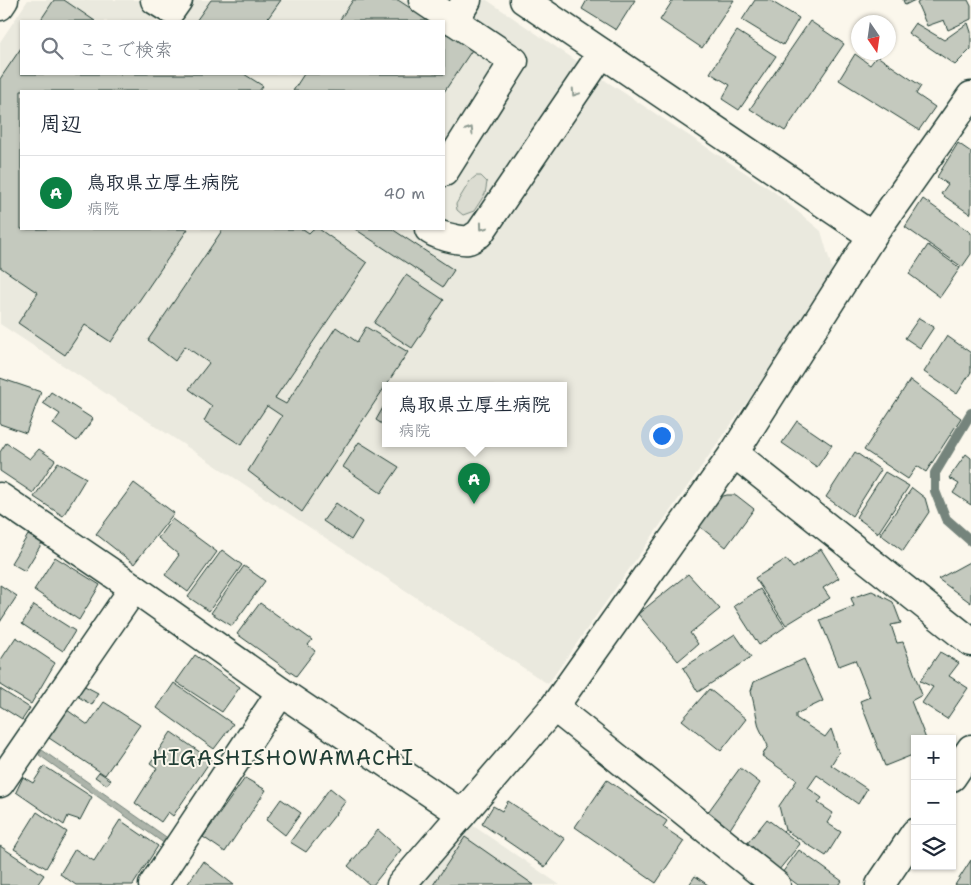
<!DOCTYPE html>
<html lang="ja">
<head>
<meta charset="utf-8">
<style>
  body { margin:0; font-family:"Shantell Sans","Klee One",sans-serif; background:#f6f6f7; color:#1f2937 }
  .controls { position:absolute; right:15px; bottom:15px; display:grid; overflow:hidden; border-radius:0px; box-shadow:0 1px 4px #0004 }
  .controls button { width:45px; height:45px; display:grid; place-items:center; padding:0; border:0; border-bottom:1px solid #e0e1e3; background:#fff; color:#1f2937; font:25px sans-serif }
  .compass { position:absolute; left:851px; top:15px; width:45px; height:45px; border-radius:50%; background:#fff; box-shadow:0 1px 4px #0004; rotate:167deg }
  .you { position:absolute; left:661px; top:435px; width:18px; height:18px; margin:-12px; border:4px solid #fff; border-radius:50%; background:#1a73e8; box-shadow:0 0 0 8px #1a73e833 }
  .badge { display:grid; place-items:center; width:32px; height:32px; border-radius:50%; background:#0b8043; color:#fff; font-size:16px; font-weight:700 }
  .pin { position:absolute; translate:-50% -41px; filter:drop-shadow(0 1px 2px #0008) }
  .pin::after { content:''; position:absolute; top:26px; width:18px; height:15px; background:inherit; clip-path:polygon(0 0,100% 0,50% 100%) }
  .popup { position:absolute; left:382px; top:382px; width:185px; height:65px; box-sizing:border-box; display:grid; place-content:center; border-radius:0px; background:#fff; filter:drop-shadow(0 1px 4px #0005); font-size:16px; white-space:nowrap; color:#747a83 }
  .popup b { font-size:19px; color:#1f2937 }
  .popup::after { content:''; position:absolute; left:50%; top:100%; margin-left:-10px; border:10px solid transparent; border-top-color:#fff }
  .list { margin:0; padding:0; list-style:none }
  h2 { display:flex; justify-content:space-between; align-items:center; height:65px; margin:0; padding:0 20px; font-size:21px }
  h2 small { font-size:16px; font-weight:400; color:#747a83 }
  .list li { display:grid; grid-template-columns:32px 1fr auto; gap:15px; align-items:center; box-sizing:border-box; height:75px; padding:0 20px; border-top:1px solid #e0e1e3 }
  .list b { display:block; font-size:19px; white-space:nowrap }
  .list p { margin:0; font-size:16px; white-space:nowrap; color:#747a83 }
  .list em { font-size:16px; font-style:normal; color:#747a83 }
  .icon { flex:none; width:28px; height:28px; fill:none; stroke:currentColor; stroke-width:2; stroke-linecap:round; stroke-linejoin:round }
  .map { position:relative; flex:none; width:971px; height:885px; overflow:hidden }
  .search { position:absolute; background:#fff; box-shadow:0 1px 4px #0004; left:20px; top:20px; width:425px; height:55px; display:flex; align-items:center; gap:12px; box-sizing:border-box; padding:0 18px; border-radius:0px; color:#747a83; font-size:19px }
  .panel { position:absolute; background:#fff; box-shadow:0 1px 4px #0004; left:20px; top:90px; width:425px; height:140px; border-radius:0px }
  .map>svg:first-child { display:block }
  .built { fill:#eae9de; fill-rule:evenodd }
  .green { fill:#dbdcd1; stroke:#7d8c82 }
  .water { fill:#adb4aa; stroke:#74847b }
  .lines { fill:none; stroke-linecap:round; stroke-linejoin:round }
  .stream { stroke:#74847b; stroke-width:10 }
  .building { fill:#c4c9be; stroke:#1f3d34 }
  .minor-casing { stroke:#1f3d34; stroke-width:31 }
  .major-casing { stroke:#1f3d34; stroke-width:31 }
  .minor { stroke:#fbf7ec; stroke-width:28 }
  .major { stroke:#fbf7ec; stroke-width:28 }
  .oneway { stroke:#8d9a90 }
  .labels { text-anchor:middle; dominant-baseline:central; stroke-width:4; stroke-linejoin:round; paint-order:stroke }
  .quarter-label { font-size:21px; letter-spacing:1px; fill:#1f3d34; stroke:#fbf7ec }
</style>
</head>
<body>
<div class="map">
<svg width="971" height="885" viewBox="0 0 971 885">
  <rect width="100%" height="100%" fill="#fbf7ec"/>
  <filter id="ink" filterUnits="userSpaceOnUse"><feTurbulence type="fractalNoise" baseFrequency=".02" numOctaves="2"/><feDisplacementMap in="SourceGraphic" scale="10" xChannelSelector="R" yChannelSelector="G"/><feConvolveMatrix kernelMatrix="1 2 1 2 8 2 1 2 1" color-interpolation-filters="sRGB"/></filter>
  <g filter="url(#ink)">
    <g class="built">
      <path d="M28,0H487L609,83L773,191L821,231L833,272V280L548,684L0,324V42ZM21,21H444V74H21ZM21,91H444V229H21ZM385,385H563V443H385Z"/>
      <path d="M469,823L560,885H415Z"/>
    </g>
    <path class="green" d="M476,176H481L487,182L485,194L474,211L463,215L457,210L456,204L470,181Z"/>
    <path class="water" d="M42,750L169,839L165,844L39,755Z"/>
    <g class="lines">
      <path class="stream" d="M971,413L935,473V491L946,519L971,541"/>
    </g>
    <g class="building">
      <path d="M54,0H64L95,21H40Z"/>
      <path d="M211,0H281L266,21H196Z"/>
      <path d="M353,0H398L430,21H339Z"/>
      <path d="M587,0H635L616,30L582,9Z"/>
      <path d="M673,0H734L702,48L660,20Z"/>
      <path d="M755,0H769L799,18L783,45L742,20Z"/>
      <path d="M903,0H915L905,5Z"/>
      <path d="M922,0H968L971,6V19L948,30L944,20L927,26L917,3Z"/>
      <path d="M810,21L844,44L785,131L750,109Z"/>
      <path d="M915,23L944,40L968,23L971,32V49L955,65L908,33Z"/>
      <path d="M444,31L472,50L444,92L293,91L304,74H444Z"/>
      <path d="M737,31L776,56L739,110L722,99L730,85L710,73Z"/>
      <path d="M21,48V74H244L263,86L259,91H21V229H188L111,342L85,325L65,355L18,323L38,293L0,267V79Z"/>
      <path d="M855,54L870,65L877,56L921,86L916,94L935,107L919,130L839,80Z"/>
      <path d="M958,143L971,152V212L970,214L941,194L948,184L937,177Z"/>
      <path d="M923,199L971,233V254L962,267L905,227Z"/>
      <path d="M223,229H303L309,233L313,229H319L367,263L275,398L286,404L336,327L357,342L366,327L408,352L302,512L248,471L282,416L267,406L241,445L204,421L212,406L189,389L209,363L185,346L175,361L148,340Z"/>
      <path d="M355,229H392L454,270L443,287Z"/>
      <path d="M928,245L960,268L940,297L909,274Z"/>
      <path d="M406,275L444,300L412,348L374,323Z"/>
      <path d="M919,318L934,327L920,348L905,338Z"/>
      <path d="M947,336L971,353V372L957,394L924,372Z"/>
      <path d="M0,378L41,392L26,433L0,424Z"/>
      <path d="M910,380L961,418L926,472L917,466L908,479L864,450Z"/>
      <path d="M51,392L93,419L77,441L53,424L60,414L43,403Z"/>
      <path d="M385,404V426L376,420Z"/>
      <path d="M797,421L832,445L817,467L782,443Z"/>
      <path d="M359,442L399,467L381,493L343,467Z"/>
      <path d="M6,443L30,459L39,449L55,460L33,493L0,471V452Z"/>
      <path d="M855,452L881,470L852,516L826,497Z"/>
      <path d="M966,454L971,458V505L953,493L959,484L949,478Z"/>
      <path d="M58,462L86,478L63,516L34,497Z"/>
      <path d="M885,472L909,486L878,533L856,517Z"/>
      <path d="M134,483L174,513L134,564L96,534Z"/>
      <path d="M912,488L925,498L929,512L903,551L880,534Z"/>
      <path d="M727,495H736L754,509L726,547L695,523L716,498Z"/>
      <path d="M336,503L362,522L351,540L323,521Z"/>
      <path d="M172,519L217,552L188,592L165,575L179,555L158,538Z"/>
      <path d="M28,535L42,543L25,571L11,563Z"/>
      <path d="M821,549L839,578L823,588L830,598L786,625L755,578L786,559L793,568Z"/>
      <path d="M222,550L242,565L209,611L188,597Z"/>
      <path d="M55,557L100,585L79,620L34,590Z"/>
      <path d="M971,561V603L938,579Z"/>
      <path d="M244,566L265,581L232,626L211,613Z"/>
      <path d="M688,574L720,609L690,633L698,644L678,661L638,614Z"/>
      <path d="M0,585L17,596L0,622Z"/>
      <path d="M760,589L785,627L759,645L734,606Z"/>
      <path d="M872,591L893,602L901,623L891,625L897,643L903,642L922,695L911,701L926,739H915V754L885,766L860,701L870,697L855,660L839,666L820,620L854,606L851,598Z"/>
      <path d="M260,603L312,640L308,645L315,651L296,676L237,634Z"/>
      <path d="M34,605L75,631L63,651L22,624Z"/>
      <path d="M735,634L751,657L698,692L683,668Z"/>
      <path d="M16,637L55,663L31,704L0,685V661Z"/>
      <path d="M940,652L959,663L949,676L968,688L947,719L922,703L933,687L920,681Z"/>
      <path d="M195,655L240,687L222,712L176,682Z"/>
      <path d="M804,659L823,701L796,714V718L825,737L831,729L839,752L831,765L867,789L858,804L817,775L808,788L822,798L818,803L833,813L827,823L841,832L826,856L785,830L779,806L797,780L762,756L768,746L759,727L751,691L754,682Z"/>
      <path d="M79,683L98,693L92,705L72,693Z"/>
      <path d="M174,683L233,724L214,749L157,708Z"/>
      <path d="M0,689L30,708L22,720L0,706Z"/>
      <path d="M709,689L746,719L721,751L682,720Z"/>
      <path d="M104,702L140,725L105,775L43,734L63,707L88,725Z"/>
      <path d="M171,732L211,760L173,816L168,812L161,822L135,803L157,768L150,763Z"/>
      <path d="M44,766L92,797L80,820L68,816L64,825L16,792L23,777L33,783Z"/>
      <path d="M740,768L760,783L730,829L708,812Z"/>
      <path d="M99,772L111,780L107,785L95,777Z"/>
      <path d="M245,778L266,790L225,852L203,837Z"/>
      <path d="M607,780L667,821L663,827L684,841L656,883L575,827Z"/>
      <path d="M330,788L346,801L306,852L290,842Z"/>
      <path d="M281,799L301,813L285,835L266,820Z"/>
      <path d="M508,801L565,839L545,867L482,824L493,806L502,811Z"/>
      <path d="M37,812L67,832L46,868L14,849Z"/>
      <path d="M767,819L800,844L778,871L746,845Z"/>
      <path d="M120,820L158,846L133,885H76L60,874L75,849L94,861Z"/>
      <path d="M378,830L401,850L373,885H370L348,866Z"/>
      <path d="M465,837L534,885H433Z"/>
      <path d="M0,846L44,875L37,885H0Z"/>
      <path d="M799,850L842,881L839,885H798L782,873Z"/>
      <path d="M971,860V885H955Z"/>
      <path d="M203,861L234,885H187Z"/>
      <path d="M695,876L708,885H689Z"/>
    </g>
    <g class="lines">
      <defs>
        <g id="minor">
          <path d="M155,0L171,10L178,0"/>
          <path d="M423,0L514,61L444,172"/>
          <path d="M524,0L872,236"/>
          <path d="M0,6L4,0"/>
          <path d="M454,21L467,0"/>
          <path d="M429,229C435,235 459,241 468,240C472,239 476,235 479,234L602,53"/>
          <path d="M734,453L971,642"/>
          <path d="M0,497L134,588L281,692L462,814"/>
          <path d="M554,707L776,885"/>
          <path d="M0,783L134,588"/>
          <path d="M153,885L281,692"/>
          <path d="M401,885L554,707L734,453L872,236L971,96"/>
        </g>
        <g id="major">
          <path d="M952,777L971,749"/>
          <path d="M880,885L915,833"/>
        </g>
      </defs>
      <use href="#minor" class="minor-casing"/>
      <use href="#major" class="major-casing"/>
      <use href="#minor" class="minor"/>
      <use href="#major" class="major"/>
    </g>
    <defs><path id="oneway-chevron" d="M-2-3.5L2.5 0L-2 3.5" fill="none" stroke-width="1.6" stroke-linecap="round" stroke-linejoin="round" transform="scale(1.25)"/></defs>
    <g class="oneway">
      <use href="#oneway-chevron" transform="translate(575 93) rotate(124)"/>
      <use href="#oneway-chevron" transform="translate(470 130) rotate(-58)"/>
      <use href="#oneway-chevron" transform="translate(483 227) rotate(126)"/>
    </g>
  </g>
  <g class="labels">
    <g class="quarter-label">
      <text x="283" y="758">HIGASHISHOWAMACHI</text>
    </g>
  </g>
</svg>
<div class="controls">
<button>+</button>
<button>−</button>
<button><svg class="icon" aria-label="layers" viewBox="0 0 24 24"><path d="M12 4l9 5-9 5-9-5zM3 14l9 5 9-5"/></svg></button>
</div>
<svg class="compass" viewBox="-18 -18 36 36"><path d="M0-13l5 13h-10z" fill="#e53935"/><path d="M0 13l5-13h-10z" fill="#747a83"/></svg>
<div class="you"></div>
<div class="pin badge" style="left:474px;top:504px">A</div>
<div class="popup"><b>鳥取県立厚生病院</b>病院</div>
<div class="search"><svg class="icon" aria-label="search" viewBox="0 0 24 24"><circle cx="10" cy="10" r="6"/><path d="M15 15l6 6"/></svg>ここで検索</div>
<section class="panel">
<h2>周辺<small></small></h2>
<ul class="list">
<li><span class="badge">A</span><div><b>鳥取県立厚生病院</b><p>病院</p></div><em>40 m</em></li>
</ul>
</section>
</div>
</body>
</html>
